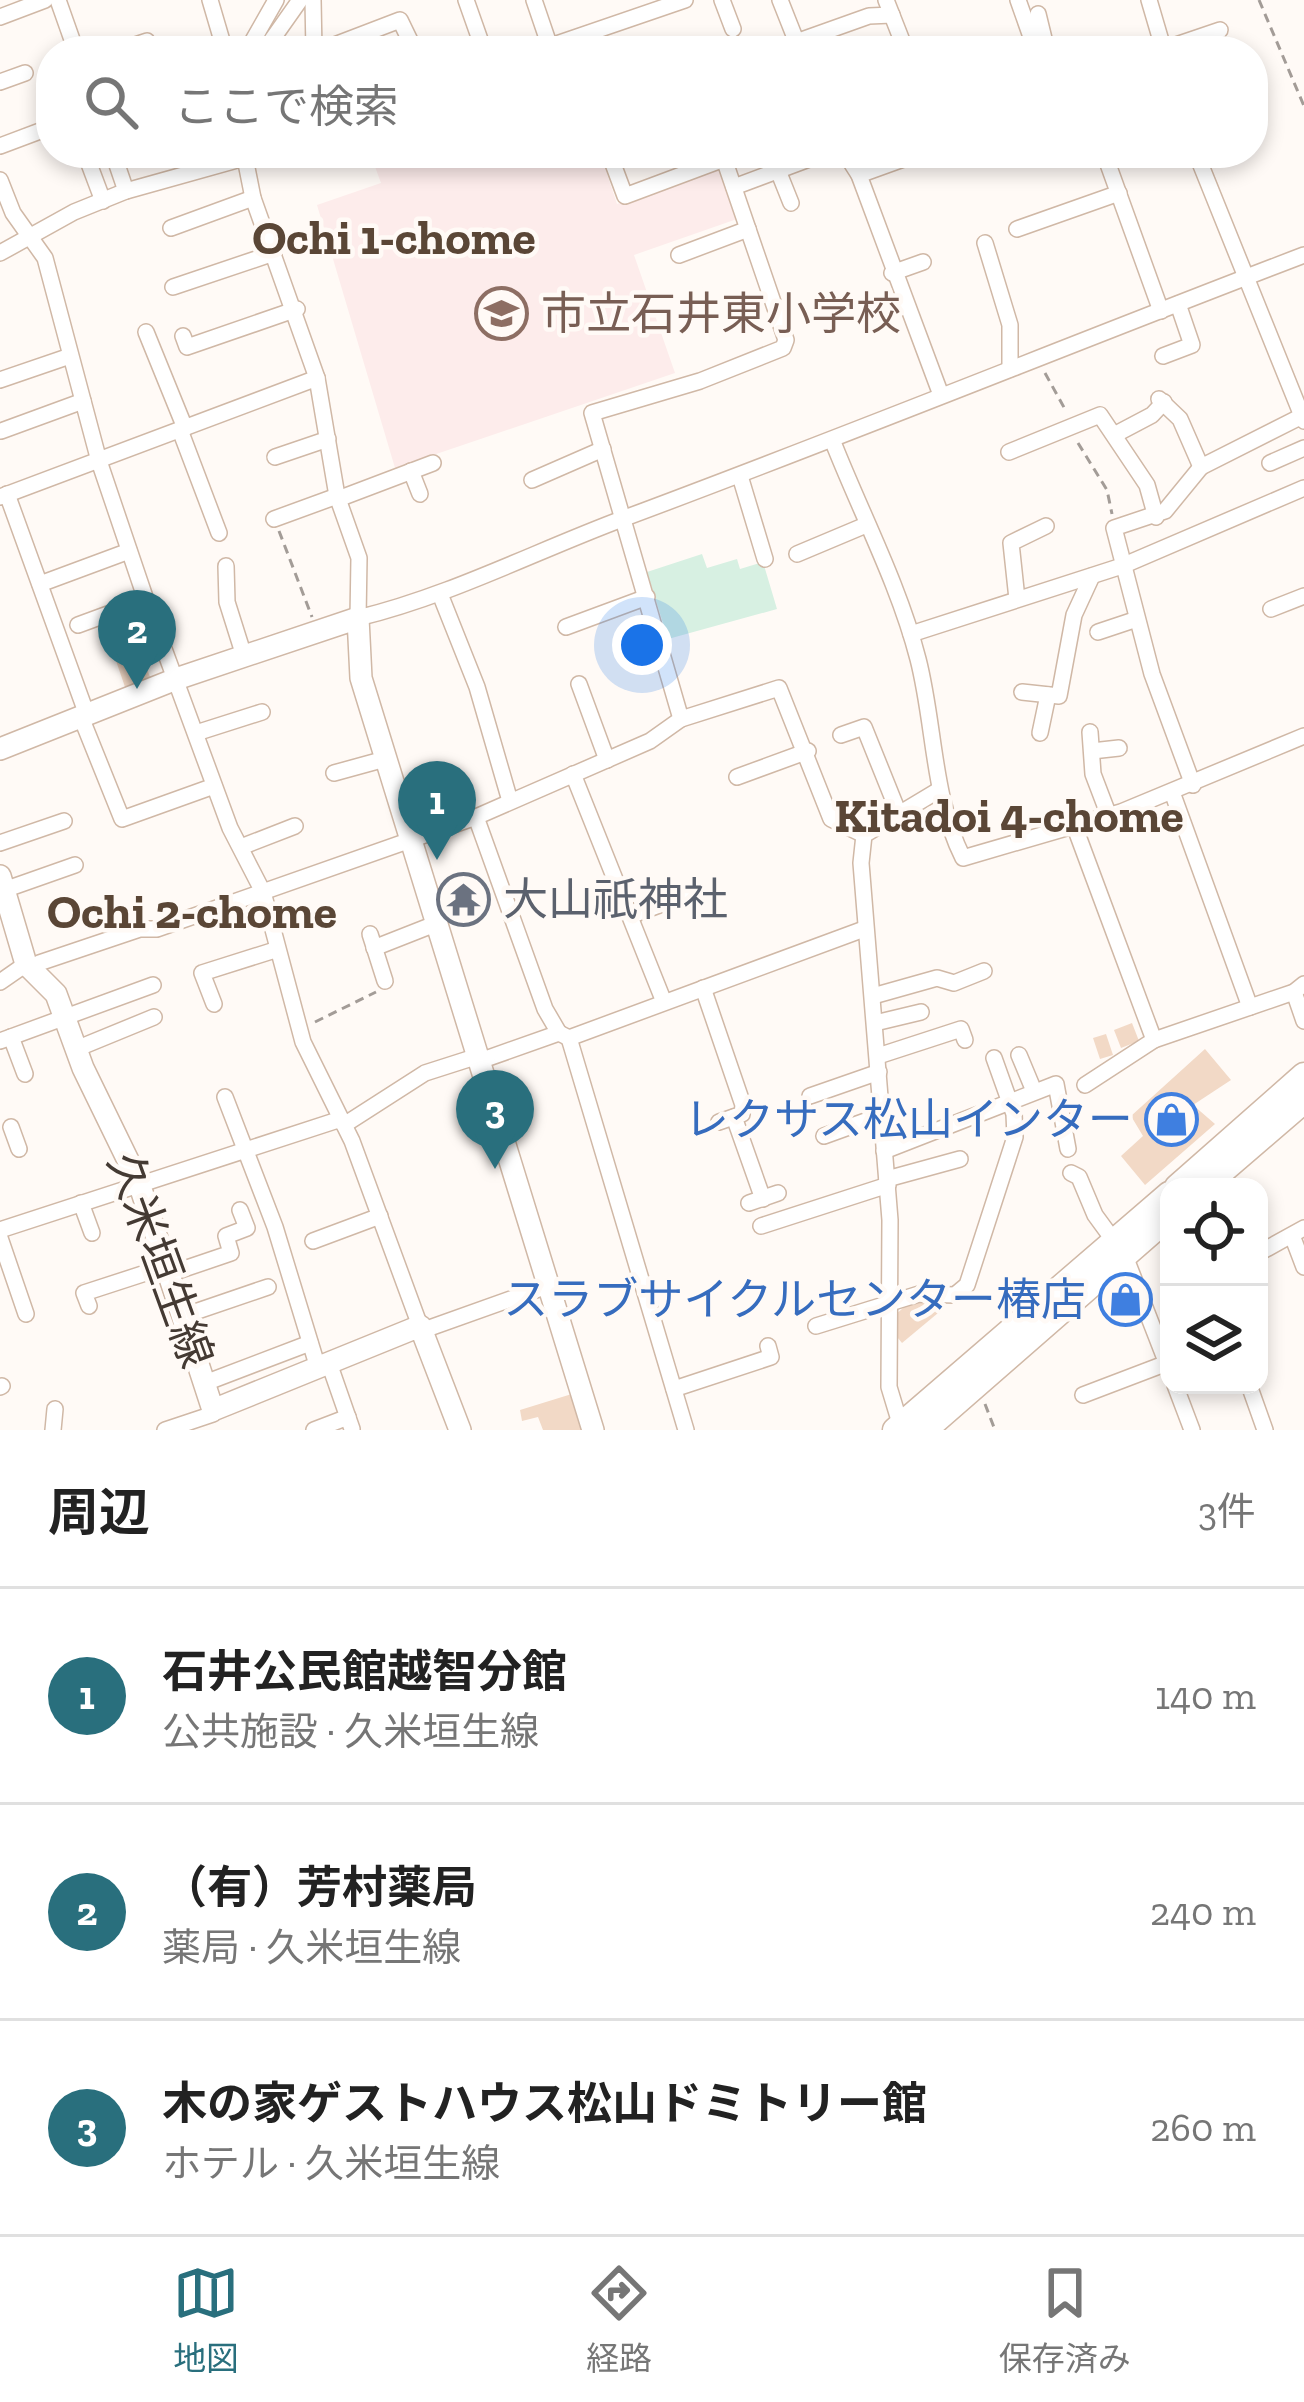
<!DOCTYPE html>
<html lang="ja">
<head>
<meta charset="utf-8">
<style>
  body { margin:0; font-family:"Zilla Slab","Noto Sans JP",serif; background:#f2f2f2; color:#222 }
  .controls { position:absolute; right:36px; bottom:36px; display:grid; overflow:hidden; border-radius:24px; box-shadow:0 6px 18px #0003 }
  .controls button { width:108px; height:108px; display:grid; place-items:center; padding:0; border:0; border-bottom:3px solid #e0e0e0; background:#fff; color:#222; font:60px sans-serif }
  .you { position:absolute; left:642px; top:645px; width:42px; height:42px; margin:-30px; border:9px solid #fff; border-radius:50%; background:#1a73e8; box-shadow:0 0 0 18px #1a73e833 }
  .badge { display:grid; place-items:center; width:78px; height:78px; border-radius:50%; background:#296f7d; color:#fff; font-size:39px; font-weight:700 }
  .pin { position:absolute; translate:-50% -99px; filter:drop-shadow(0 3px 6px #0008) }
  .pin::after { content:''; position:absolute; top:63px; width:42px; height:36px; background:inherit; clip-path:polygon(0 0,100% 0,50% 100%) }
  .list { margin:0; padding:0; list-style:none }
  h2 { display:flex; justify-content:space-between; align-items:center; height:156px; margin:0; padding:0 48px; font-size:51px }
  h2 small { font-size:39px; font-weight:400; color:#767676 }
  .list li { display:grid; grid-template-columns:78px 1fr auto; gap:36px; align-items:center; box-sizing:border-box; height:216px; padding:0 48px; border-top:3px solid #e0e0e0 }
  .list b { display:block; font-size:45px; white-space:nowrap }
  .list p { margin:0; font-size:39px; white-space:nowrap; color:#767676 }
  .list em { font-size:39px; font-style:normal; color:#767676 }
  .icon { flex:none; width:66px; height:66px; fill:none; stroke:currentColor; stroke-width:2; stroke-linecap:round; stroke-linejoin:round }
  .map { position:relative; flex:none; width:1304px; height:1430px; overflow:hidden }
  .search { position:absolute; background:#fff; box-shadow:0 6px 18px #0003; left:36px; right:36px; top:36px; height:132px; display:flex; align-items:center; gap:30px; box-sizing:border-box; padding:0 42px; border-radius:48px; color:#767676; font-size:45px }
  .sheet { height:804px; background:#fff }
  nav { display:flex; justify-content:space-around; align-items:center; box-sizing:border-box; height:168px; border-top:3px solid #e0e0e0; background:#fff; font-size:33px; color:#767676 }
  nav a { display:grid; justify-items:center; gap:6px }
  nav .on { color:#296f7d }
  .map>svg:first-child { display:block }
  .education { fill:#fdeceb }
  .green { fill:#d7f0e2 }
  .building { fill:#f2d9c6 }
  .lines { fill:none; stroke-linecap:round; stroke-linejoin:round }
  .minor-casing { stroke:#d0b8a6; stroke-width:18 }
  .major-casing { stroke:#d0b8a6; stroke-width:24 }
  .highway-casing { stroke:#d0b8a6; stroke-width:27 }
  .path { stroke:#a39c97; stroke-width:3; stroke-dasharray:9 6; stroke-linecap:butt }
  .minor { stroke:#fff; stroke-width:15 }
  .major { stroke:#fff; stroke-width:21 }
  .highway { stroke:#fff; stroke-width:24 }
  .labels { text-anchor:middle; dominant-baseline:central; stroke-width:9; stroke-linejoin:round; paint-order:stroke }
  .education-label { font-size:45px; fill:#785e54; stroke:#fffaf6; text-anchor:start }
  .worship-label { font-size:45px; fill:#5b616d; stroke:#fffaf6; text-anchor:start }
  .shop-label { font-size:45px; fill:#366cbe; stroke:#fffaf6; text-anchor:end }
  .street-label { font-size:45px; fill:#443a33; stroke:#fffaf6 }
  .neighbourhood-label { font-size:48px; font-weight:bold; fill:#5a4636; stroke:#fffaf6 }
</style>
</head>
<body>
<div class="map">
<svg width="1304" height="1430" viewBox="0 0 1304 1430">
  <rect width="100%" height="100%" fill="#fffaf6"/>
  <path class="education" d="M370,153H485L489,162L517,153H600L617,204L720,166L737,219L634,255L675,373L395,468L317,205L381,183Z"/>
  <path class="green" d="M702,554L707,568L737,559L740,569L763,562L777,609L668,639L647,572Z"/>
  <g class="building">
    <path d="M139,646L150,677L125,687L114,655Z"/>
    <path d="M1132,1023L1139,1041L1121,1048L1114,1030Z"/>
    <path d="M1106,1034L1113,1055L1100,1059L1093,1038Z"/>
    <path d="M1205,1049L1231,1080L1193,1105L1215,1124L1145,1185L1121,1156L1143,1136L1131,1116Z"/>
    <path d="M923,1300L938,1313L902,1343L893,1332L894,1316L911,1301Z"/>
    <path d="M575,1393L587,1430H543L538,1417L522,1421L520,1410Z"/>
  </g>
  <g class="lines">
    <defs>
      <g id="minor">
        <path d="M58,0L76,51"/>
        <path d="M210,0L225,51"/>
        <path d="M313,0L314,51"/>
        <path d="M466,0L484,51"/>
        <path d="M534,0L550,47"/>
        <path d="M722,0L733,29"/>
        <path d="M780,0L799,48"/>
        <path d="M886,0L906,51"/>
        <path d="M1018,0L1036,51"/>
        <path d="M1149,0L1164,51"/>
        <path d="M1038,14L1047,51"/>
        <path d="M0,17L45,0"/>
        <path d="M796,42L869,16L892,15"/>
        <path d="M1164,49L1220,30"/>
        <path d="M117,51L147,41L151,51"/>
        <path d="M247,51L276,0"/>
        <path d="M264,51L300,0"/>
        <path d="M319,51L400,20L415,51"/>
        <path d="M536,51L685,0"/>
        <path d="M0,82L25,73"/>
        <path d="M0,146L48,128"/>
        <path d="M85,153L103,201"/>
        <path d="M113,153L126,191"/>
        <path d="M244,153L253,198L317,378L337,496L359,558L358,618C449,596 534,552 622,519C851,434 1076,342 1304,255"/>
        <path d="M771,153L791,203"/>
        <path d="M845,153L859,175L941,395"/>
        <path d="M1104,153L1161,311"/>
        <path d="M1196,153L1304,421"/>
        <path d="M859,175L920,153"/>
        <path d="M0,180L13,213L45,258L99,461L146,600L230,828L263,892L303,1042L352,1141L420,1326"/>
        <path d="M734,187L825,153"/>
        <path d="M171,228L253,198"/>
        <path d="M1017,229L1119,193"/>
        <path d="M985,243L1010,325V369"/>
        <path d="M0,253L74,212L126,191L262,153"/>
        <path d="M679,255L748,229"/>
        <path d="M892,273L923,262"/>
        <path d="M173,287L274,253"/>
        <path d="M146,332L185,428"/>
        <path d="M183,336L187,347L297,309"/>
        <path d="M1163,356L1192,345L1178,304"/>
        <path d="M0,380L70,356"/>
        <path d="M1159,399L1180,419L1201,467L1302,416"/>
        <path d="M180,430L219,533"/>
        <path d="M1,431L83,401"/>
        <path d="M1116,434L1152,415L1164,402"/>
        <path d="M833,442C861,513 899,585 918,659C935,725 932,796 963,858L1121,812L1304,736"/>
        <path d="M1009,452L1100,415L1147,485L1156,517"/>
        <path d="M275,457L328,439"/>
        <path d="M1270,463L1304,448"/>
        <path d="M411,471L420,494"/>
        <path d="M740,476L765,559"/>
        <path d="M532,480L603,449"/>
        <path d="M7,494L87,715"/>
        <path d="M0,497L317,378"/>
        <path d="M338,499L433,463"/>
        <path d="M274,519L337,496"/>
        <path d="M797,554L866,525"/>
        <path d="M226,566L227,602L244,656"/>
        <path d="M40,584L129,551"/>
        <path d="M440,594L477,687L510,801"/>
        <path d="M1017,599L1011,543L1046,526"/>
        <path d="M1271,609L1304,596"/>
        <path d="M78,625L146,600"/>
        <path d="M566,627L647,597"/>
        <path d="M1098,632L1137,619"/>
        <path d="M911,634L1122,566L1304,488"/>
        <path d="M579,684L607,760"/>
        <path d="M1022,692L1059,696L1074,615L1092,576"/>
        <path d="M81,717L122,819L214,786"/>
        <path d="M681,719L779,688L831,819L864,835"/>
        <path d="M1090,732L1093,774L1109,816"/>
        <path d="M196,733L262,712"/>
        <path d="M1040,733L1048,695"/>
        <path d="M841,735L864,727L899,814"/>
        <path d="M1092,751L1119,748"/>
        <path d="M334,773L385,759"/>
        <path d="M573,774L664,1002"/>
        <path d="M737,777L808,751"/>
        <path d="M1193,785L1152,674L1114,528L1165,511L1201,467"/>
        <path d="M1172,792L1250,1007"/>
        <path d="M476,817L650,741L681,719L592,413L700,381L783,348L786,340L724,159L625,196L609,153"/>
        <path d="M1074,825L1154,1040L1085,1085"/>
        <path d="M0,843L64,821"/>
        <path d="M241,847L295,826"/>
        <path d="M4,890L75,865"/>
        <path d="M630,916L683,896"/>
        <path d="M370,934L385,981"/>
        <path d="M374,948L435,924"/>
        <path d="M36,970L39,963L140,929H157L476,817L545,1009L559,1033"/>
        <path d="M0,982L26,964"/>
        <path d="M703,988L743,1105L742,1114L719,1122"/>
        <path d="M1294,992L1304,1021"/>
        <path d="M873,996L937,978L954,983L984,971"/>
        <path d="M214,1004L202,973L275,950"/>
        <path d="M875,1023L921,1012"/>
        <path d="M11,1037L25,1074"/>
        <path d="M569,1038L686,1430"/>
        <path d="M1154,1040L1294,992L1304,984"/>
        <path d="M0,1041L153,985"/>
        <path d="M76,1049L154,1017"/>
        <path d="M1019,1055L1034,1091"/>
        <path d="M878,1056L961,1029L965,1040"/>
        <path d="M477,1062L559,1033L569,1038L864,929"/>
        <path d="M810,1096L879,1072"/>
        <path d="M225,1097L275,1227L318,1368"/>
        <path d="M734,1117L763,1199"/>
        <path d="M344,1125L425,1073L475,1057"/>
        <path d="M11,1127L19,1149"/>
        <path d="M824,1136L882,1115"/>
        <path d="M884,1151L1056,1084L1068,1149"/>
        <path d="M1071,1173L1079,1177L1095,1215L1125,1256L1169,1369"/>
        <path d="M887,1179L960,1159"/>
        <path d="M81,1203L92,1233"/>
        <path d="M749,1203L778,1193"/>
        <path d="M761,1226L888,1185"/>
        <path d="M0,1230L341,1119"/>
        <path d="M0,1238L26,1314"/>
        <path d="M1293,1238L1304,1267"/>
        <path d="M313,1241L380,1216"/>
        <path d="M1259,1253L1304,1228"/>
        <path d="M169,1274L231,1253L226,1236L247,1228L240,1210"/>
        <path d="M89,1306L84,1293L167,1266"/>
        <path d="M183,1316L268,1287"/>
        <path d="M816,1326L919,1294L955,1295L967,1285L1015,1137L1014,1114L994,1058"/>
        <path d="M421,1331L547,1286"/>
        <path d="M329,1363L352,1429"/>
        <path d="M205,1383L310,1343"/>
        <path d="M1175,1385L1192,1430"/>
        <path d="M1249,1385L1265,1430"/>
        <path d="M0,1387L2,1386"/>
        <path d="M674,1389L771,1357L768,1346"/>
        <path d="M1083,1395L1167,1363"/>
        <path d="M53,1430L55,1409"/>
        <path d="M165,1430L213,1414"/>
        <path d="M314,1430L348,1417"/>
        <path d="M902,1430L889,1387L890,1220L861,863L864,835L939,790"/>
      </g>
      <g id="major">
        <path d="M0,749L176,679L358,618L361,678L593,1430"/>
        <path d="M0,876L26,964L56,994L83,1068L139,1183L213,1410L420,1326L460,1430"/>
      </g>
      <g id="highway">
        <path d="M1177,1187L1304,1075"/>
        <path d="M1204,1187L1304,1101"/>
        <path d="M895,1430L1169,1194"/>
        <path d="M925,1430L1169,1217"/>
      </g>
    </defs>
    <use href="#minor" class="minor-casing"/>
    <use href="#major" class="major-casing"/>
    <use href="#highway" class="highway-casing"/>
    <g class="path">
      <path d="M1259,0L1304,106"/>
      <path d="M1045,373L1066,411"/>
      <path d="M1078,443L1107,490L1112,514"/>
      <path d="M279,531L312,617"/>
      <path d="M315,1022L376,992"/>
      <path d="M985,1404L995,1430"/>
    </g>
    <use href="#minor" class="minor"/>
    <use href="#major" class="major"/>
    <use href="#highway" class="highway"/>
  </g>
  <defs>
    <symbol id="school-ring" viewBox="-11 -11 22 22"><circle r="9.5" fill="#fffaf6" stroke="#8d6e63" stroke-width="1.5"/><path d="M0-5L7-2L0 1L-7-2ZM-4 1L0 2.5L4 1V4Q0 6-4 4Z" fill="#8d6e63"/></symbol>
    <symbol id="temple-ring" viewBox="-11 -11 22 22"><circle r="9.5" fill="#fffaf6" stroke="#6b7280" stroke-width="1.5"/><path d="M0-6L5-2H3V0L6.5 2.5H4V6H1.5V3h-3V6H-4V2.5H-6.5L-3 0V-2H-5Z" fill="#6b7280"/></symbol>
    <symbol id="shop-ring" viewBox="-11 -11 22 22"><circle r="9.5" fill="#fffaf6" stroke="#3f7fe0" stroke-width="1.5"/><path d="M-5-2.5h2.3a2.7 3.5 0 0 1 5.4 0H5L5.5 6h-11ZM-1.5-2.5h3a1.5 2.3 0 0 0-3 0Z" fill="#3f7fe0"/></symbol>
  </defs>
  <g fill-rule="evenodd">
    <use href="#school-ring" x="472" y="284" width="59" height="59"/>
    <use href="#temple-ring" x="434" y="870" width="59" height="59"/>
    <use href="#shop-ring" x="1142" y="1090" width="59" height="59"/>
    <use href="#shop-ring" x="1096" y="1270" width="59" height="59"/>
  </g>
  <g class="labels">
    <g class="education-label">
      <text x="541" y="314">市立石井東小学校</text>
    </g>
    <g class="worship-label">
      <text x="503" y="900">大山祇神社</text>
    </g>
    <g class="shop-label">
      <text x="1133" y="1120">レクサス松山インター</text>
      <text x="1086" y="1300">スラブサイクルセンター椿店</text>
    </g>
    <g class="street-label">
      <text transform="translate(160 1260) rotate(70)">久米垣生線</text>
    </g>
    <g class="neighbourhood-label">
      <text x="394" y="237">Ochi 1-chome</text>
      <text x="1009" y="815">Kitadoi 4-chome</text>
      <text x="192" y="911">Ochi 2-chome</text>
    </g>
  </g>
</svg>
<div class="controls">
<button><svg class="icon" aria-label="locate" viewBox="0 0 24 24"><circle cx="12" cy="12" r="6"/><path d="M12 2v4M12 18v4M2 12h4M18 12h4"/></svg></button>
<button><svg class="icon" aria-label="layers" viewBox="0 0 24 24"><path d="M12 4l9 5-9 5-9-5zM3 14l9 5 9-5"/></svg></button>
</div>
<div class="you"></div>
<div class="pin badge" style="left:437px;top:860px">1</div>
<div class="pin badge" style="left:137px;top:689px">2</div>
<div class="pin badge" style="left:495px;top:1169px">3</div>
<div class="search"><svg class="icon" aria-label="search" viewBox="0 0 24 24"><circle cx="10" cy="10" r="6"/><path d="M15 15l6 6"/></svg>ここで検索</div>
</div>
<section class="sheet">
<h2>周辺<small>3件</small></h2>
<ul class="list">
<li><span class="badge">1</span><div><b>石井公民館越智分館</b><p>公共施設 · 久米垣生線</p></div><em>140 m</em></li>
<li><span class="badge">2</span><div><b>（有）芳村薬局</b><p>薬局 · 久米垣生線</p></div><em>240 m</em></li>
<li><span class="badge">3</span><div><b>木の家ゲストハウス松山ドミトリー館</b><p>ホテル · 久米垣生線</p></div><em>260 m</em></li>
</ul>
</section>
<nav>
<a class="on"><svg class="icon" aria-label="map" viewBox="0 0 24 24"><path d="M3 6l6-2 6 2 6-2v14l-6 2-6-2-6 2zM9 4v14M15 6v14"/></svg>地図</a>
<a><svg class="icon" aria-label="directions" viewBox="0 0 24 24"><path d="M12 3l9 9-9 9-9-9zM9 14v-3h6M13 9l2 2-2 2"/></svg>経路</a>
<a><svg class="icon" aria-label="saved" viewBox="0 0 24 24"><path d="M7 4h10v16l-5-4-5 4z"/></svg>保存済み</a>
</nav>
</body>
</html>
